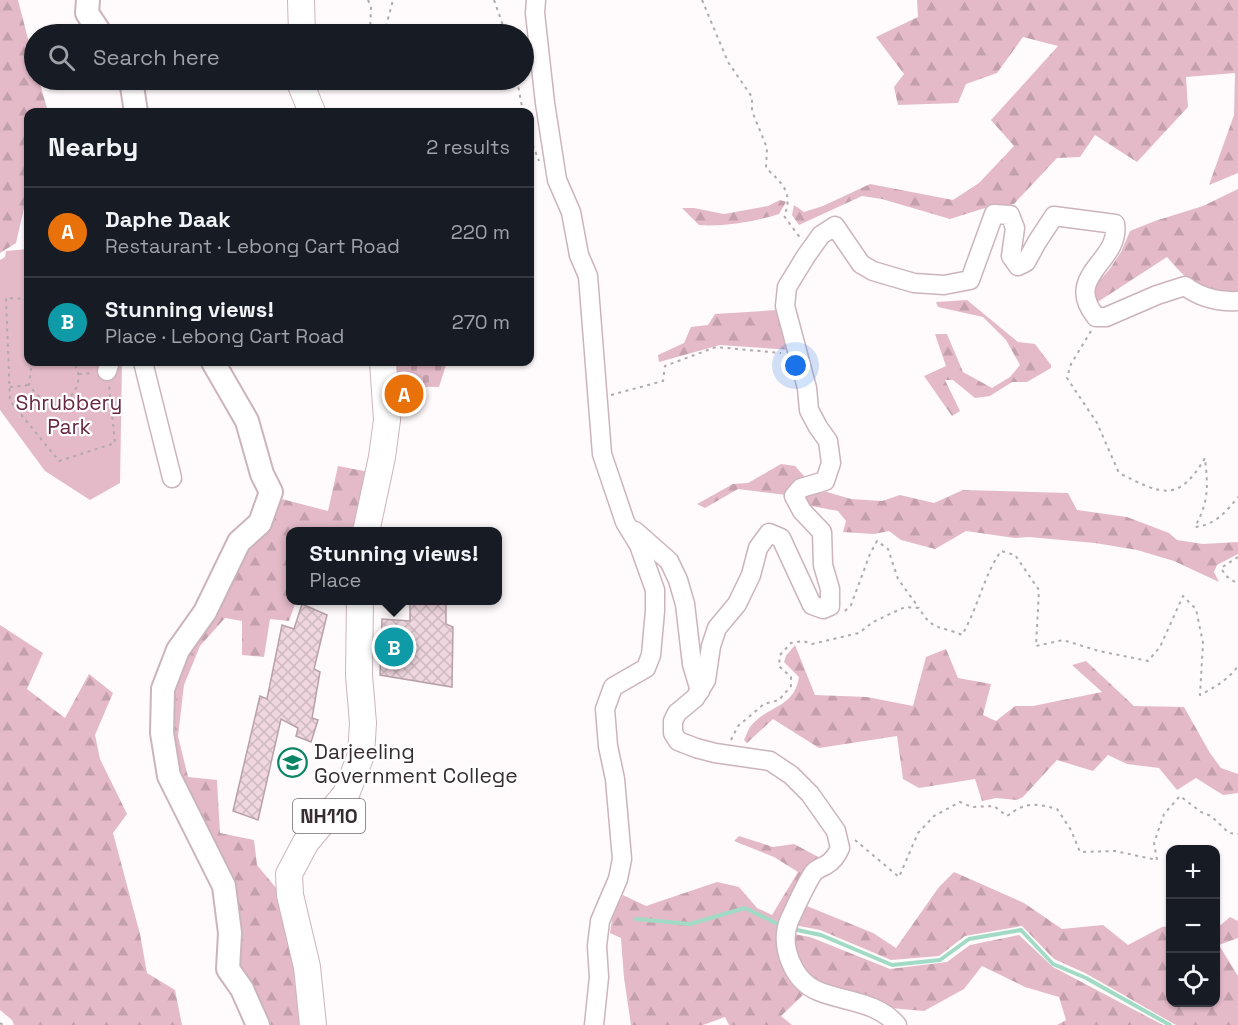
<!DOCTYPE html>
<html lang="en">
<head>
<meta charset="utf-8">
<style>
  body { margin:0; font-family:"Space Grotesk",sans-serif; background:#20242c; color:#f1f3f6 }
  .controls { position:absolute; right:18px; bottom:18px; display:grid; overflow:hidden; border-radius:12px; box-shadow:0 2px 4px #0004 }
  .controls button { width:54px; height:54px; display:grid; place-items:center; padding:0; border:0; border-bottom:2px solid #363941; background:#171b24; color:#f1f3f6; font:30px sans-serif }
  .you { position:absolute; left:796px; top:366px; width:21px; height:21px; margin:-15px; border:4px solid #fff; border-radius:50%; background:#1a73e8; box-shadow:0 0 0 9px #1a73e833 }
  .badge { display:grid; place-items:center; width:39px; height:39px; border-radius:50%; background:#db2777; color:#fff; font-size:20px; font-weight:700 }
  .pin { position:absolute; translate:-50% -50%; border:3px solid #fff; box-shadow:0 2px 6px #0006 }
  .popup { position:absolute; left:286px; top:527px; width:216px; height:78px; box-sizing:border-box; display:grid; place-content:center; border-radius:12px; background:#171b24; filter:drop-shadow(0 2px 4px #0005); font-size:20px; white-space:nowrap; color:#9ea1a6 }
  .popup b { font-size:22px; color:#f1f3f6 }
  .popup::after { content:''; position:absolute; left:50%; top:100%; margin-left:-12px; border:12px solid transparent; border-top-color:#171b24 }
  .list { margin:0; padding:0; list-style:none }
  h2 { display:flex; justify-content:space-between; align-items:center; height:78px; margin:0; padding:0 24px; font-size:26px }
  h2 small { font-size:20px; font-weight:400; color:#9ea1a6 }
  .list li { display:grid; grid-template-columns:39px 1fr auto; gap:18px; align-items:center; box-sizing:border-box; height:90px; padding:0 24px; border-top:2px solid #363941 }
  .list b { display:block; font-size:22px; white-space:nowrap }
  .list p { margin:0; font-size:20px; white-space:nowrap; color:#9ea1a6 }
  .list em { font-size:20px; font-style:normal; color:#9ea1a6 }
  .icon { flex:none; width:33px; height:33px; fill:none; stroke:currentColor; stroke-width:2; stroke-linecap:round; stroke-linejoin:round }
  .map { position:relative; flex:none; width:1238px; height:1025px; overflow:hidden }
  .search { position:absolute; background:#171b24; box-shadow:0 2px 4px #0004; left:24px; top:24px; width:510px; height:66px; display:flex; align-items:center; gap:15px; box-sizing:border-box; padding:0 21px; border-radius:33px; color:#9ea1a6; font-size:22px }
  .panel { position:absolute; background:#171b24; box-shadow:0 2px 4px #0004; left:24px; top:108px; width:510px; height:258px; border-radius:12px }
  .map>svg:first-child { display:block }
  .forest { fill:url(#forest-firs) }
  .cemetery { fill:url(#cemetery-stones) }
  .park { fill:#e4bac8 }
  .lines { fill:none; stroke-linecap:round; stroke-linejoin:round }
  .stream { stroke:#a1dbc5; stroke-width:4 }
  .building { fill:url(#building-cross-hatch); stroke:#b9a1a9; stroke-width:1.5 }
  .minor-casing { stroke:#ccb4bc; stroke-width:21 }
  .major-casing { stroke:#ccb4bc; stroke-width:26 }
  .highway-casing { stroke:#ccb4bc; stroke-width:28 }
  .path { stroke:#b1aaab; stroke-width:2; stroke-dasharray:3 4.5; stroke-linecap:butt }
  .minor { stroke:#fff; stroke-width:18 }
  .major { stroke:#fff; stroke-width:22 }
  .highway { stroke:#fff; stroke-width:26 }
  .labels { text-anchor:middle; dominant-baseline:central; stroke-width:4.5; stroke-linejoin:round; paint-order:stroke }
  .shield { fill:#fff; stroke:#736c6e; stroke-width:1.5 }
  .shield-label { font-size:20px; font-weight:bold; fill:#372d30 }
  .park-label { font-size:21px; fill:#682743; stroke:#fff }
  .poi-label { font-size:21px; fill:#372d30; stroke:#fff; text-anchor:start }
</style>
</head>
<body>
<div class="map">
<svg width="1238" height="1025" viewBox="0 0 1238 1025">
  <defs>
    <pattern id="forest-firs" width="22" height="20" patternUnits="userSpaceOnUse" patternTransform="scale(1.5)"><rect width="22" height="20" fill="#e4bac8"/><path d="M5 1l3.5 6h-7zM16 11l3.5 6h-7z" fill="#c4a0ac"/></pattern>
    <pattern id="cemetery-stones" width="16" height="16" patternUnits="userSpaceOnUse" patternTransform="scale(1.5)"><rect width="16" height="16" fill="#e4bac8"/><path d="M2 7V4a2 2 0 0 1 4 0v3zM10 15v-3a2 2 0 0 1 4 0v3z" fill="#c4a0ac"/></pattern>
    <pattern id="building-cross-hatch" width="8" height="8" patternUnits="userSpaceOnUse" patternTransform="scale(1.5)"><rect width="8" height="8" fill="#f0d7df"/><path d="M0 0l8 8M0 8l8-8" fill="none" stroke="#ceb9c0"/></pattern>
  </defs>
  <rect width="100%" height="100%" fill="#fffafb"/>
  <g class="forest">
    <path d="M0,0H18L34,62V80H39L48,112H28V191L16,243L0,253Z"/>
    <path d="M917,0H1238V173L1209,185L1234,115L1235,73L1186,77L1188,107L1137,162L1095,135L1080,157L1057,158L1014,204L985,208L950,219L882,199L862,196L799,225L792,215L794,205L804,212L823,206L870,184L953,200L979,183L1014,146L991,120L1058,46L1023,37L997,73L966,84L958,103L898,105L894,87L904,74L876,37L918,17Z"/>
    <path d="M1238,189V296C1200,295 1191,284 1167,257L1093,305L1097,283L1109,270L1121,252L1130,231L1155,221L1203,206Z"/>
    <path d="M780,200L786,202L779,214C757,221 723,227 699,225L682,208H694L724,214L768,206Z"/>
    <path d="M967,300L1018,342L1035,344L1051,365V368L1027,382H1012L990,396L975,398L953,380H945L960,411L952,416L924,376L946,366L935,334H947L963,372L992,388L1010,377L1020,365L1006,340L983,317L938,307L936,302Z"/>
    <path d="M778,310L792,350L720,345L659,362L658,355L684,343L691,327L708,325L715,314Z"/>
    <path d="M781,464L795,466L805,477L803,485L786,495L738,489L705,508L697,504L733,484L748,483Z"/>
    <path d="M338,466L369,472L355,531L290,532V600L296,601L289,621L270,619L264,657L242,655V621L225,618L200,646L184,685L178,736L188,777L217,780L220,833L254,840L257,865L281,894L298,963L304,1025H261L233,967L234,927L173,776L167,728L182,651L278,498L328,511Z"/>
    <path d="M963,490L1068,493L1077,510L1127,517L1169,533L1177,540L1203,544L1238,542V554L1217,565L1214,572L1219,582L1174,561L1137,550L1095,543L1029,537L1015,538L966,531L935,549L901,540L889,531L874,534L843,532L846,521L838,511L806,505L803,498L811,493L827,492L851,499L882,501L900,495L934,503Z"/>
    <path d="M0,625L43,653L27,689L65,718L89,674L113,693L95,735L100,759L127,814L113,833L140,934L147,973L175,990L182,1025H14L12,1020L0,1010Z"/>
    <path d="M795,645L815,695L867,697L913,706L926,657L946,649L958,678L991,684L983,715L996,721L1015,706H1033L1102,692L1072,665L1086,661L1134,706L1184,707L1210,753L1221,768L1238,774V793L1223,795L1196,778L1177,790L1159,768L1127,764L1108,755L1093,771L1057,760L1023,797L1017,800L996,798L982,801L975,779L919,788L903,779L897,736L819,748L773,719L747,743L744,740C746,736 748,730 750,727C767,705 794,709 799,677L784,662L786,656Z"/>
    <path d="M739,836L773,847L794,844L824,860L783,922L789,975L804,994L781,1016L792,1025H729L725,1017L703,1025H631L624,978L621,938L610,933L613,913L623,895L646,906L717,882L739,887L757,908L772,915L798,872L774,857L734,841Z"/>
    <path d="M954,872L1024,903L1062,929L1103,925L1128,945L1162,927L1170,926V1002H1216V929L1230,917L1238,921V938L1219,945L1238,976V1025H1176L1085,973L1054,959L1022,926L965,936L939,956L891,960L820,930L794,925L802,904L873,933L896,948L939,887Z"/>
    <path d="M793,934L810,937L890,969L947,962L970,945L1019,935L1053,967L1163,1025H1057L1066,1020L1059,997L1025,987L982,966L964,989L924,1011L891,1008L883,1002L818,985L799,967Z"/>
  </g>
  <path class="cemetery" d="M390,362H447L439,387L392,386Z"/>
  <path class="park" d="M28,249V362H122L120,483L90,500L45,471L0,410V260L5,257L6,251Z"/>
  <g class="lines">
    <g class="stream">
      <path d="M636,919L690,924L745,908L782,926"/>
      <path d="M792,929L821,935L892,965L940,960L969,939L1021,930L1053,964L1086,978L1170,1025"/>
    </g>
  </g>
  <g class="building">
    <path d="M410,600H446V624L453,627L452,687L380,675L382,619L410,621Z"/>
    <path d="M302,604L327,615L314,669L320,672L312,718L318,720L311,742L296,736L298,728L281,719L258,820L233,811L260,696L267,699L282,625L294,629Z"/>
  </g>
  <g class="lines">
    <defs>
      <g id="minor">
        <path d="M536,0L535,13L545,103L557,180L571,212L579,255L588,276L602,454L625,522L639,545L655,590V611L651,655L646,668L613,687L605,709L608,746L615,779L622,859L618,879L600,921L597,946L599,977L594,1025"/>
        <path d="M143,362L172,478"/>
        <path d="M107,371L110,362"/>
        <path d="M635,531L669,561L678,580L685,604L692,664L700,691"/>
        <path d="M897,1025C877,1001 844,1002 818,991C793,981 779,945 789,921C794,910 807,881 814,872C817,869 822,867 826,865C833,861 837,855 840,848L836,831L810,794L791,775L770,761L715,753L696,748L678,741L673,733V721L677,713L695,698L706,680L711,646L717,628L737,604L751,575L758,548L769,533L781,538L812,605L823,609L830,606V589L823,565L822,532L802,511L794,496L801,488L825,481L831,463L828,441L818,427L809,410L807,388L785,306L787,287L806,256L821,235L835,226L861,264L873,271L914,283L944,285L970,280L994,214L1010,215L1015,228L1011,256L1018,266L1026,262L1037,242L1054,216L1115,224C1121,262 1062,275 1096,317H1106L1157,295L1185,286C1201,298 1218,302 1238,301"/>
      </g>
      <g id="major">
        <path d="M88,0L87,13L101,34"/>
        <path d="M131,80L136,112"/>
        <path d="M213,362L247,421L262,474L271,492L260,523L239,542L205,612L178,650L163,689L162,733L169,776L224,886L230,933L228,969L242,989L258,1025"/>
      </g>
      <g id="highway">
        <path d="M301,0L302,34"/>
        <path d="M299,80L312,112"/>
        <path d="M366,532L382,457L387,420L383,362"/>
        <path d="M313,1025L307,967L290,895L289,874L306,842L346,794L361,755L363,723L359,675L360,600"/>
      </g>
    </defs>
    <use href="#minor" class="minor-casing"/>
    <use href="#major" class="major-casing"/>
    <use href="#highway" class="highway-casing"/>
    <g class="path">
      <path d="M368,0L371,7L370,34"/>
      <path d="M494,0L506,34"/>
      <path d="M702,0L728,62L752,97V111L767,148L766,168C782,183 794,193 784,216L801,239"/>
      <path d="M384,34L393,0"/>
      <path d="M517,80L523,112"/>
      <path d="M530,138L539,161"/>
      <path d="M28,299L6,298L10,401L59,461L115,443L109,385"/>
      <path d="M1091,331L1071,364L1067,378L1097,423L1119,473C1161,494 1178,504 1205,458C1208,487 1209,501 1195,527C1215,525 1226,512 1238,497"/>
      <path d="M36,362L31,369L29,385C33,390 37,396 43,399C67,413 89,382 73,362"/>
      <path d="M79,374L94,373"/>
      <path d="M10,387L29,385"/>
      <path d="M611,395L663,381L665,366L716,347L781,353"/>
      <path d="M1238,557L1221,568L1226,576L1238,584"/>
      <path d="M845,611L851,605L870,554L877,541L888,549L898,579L919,608"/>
      <path d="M731,740L738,726L764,704L779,700L791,686V677L779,666L780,655L791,643L803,641L812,644L859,633L873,622L905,607L919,608C933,632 940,625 962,635C978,608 983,577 1001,551L1015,555L1039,590L1036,646L1063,640L1099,651L1148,661L1160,647L1183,596L1196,609L1203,643L1200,695C1215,687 1228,680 1238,666"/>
      <path d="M855,840L899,877L918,833L934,816L960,802L972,807L994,806L1007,816C1026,802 1034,803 1057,809L1071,830L1080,852L1115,851L1157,860L1154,843L1164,814L1180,796L1201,812L1211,816L1229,833L1238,834"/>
      <path d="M0,1023L3,1025"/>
    </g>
    <use href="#minor" class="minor"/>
    <use href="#major" class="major"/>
    <use href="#highway" class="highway"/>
  </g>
  <defs>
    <symbol id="university-ring" viewBox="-11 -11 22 22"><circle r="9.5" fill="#fff" stroke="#0a8566" stroke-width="1.5"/><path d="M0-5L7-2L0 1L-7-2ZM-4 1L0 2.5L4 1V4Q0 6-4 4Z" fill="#0a8566"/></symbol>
  </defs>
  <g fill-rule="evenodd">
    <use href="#university-ring" x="276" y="746" width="33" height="33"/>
  </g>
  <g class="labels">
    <rect class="shield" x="293" y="799" width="72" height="34" rx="4.5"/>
    <g class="shield-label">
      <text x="329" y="816">NH110</text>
    </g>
    <g class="park-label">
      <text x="69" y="402">Shrubbery<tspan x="69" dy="24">Park</tspan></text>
    </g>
    <g class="poi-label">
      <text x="314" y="751">Darjeeling<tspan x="314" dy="24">Government College</tspan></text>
    </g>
  </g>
</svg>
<div class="controls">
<button>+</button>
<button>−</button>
<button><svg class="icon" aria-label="locate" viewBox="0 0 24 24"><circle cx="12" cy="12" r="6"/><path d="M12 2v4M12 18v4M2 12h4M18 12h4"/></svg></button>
</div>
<div class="you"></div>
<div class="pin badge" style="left:404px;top:394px;background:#e8710a">A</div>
<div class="pin badge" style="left:394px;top:647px;background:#0f9aa8">B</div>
<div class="popup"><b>Stunning views!</b>Place</div>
<div class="search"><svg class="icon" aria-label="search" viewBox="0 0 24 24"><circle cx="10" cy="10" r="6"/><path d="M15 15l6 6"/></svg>Search here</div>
<section class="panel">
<h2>Nearby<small>2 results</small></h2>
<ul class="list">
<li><span class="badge" style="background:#e8710a">A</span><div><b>Daphe Daak</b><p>Restaurant · Lebong Cart Road</p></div><em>220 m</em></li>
<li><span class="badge" style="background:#0f9aa8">B</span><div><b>Stunning views!</b><p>Place · Lebong Cart Road</p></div><em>270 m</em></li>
</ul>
</section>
</div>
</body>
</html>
